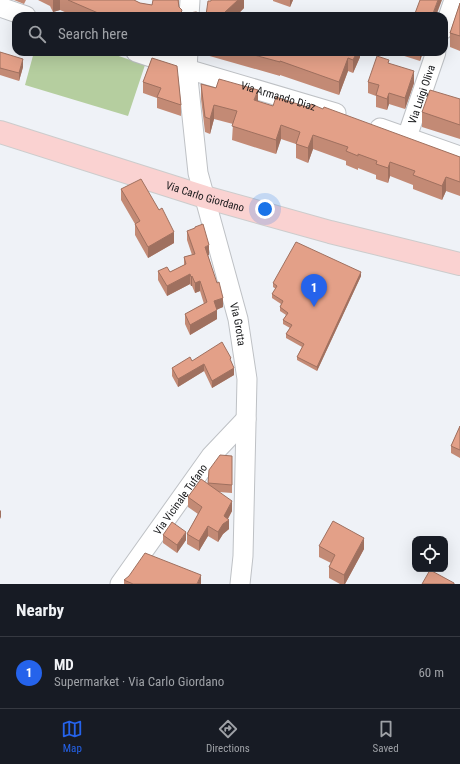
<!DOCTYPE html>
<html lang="en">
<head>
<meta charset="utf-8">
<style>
  body { margin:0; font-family:"Roboto Condensed",sans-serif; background:#20242c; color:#f1f3f6 }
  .controls { position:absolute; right:12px; bottom:12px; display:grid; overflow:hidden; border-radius:8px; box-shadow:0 4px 16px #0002 }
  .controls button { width:36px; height:36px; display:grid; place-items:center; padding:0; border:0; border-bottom:1px solid #363941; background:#171b24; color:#f1f3f6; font:20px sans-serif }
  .you { position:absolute; left:265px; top:209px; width:14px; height:14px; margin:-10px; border:3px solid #fff; border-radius:50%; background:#1a73e8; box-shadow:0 0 0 6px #1a73e833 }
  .badge { display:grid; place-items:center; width:26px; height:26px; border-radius:50%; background:#2563eb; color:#fff; font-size:13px; font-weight:700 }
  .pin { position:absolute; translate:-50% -33px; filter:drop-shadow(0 1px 2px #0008) }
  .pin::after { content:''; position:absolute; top:21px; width:14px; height:12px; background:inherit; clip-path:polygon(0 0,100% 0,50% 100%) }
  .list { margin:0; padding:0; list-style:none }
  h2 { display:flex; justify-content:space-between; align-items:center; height:52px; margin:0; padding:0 16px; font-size:17px }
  h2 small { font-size:13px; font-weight:400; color:#9ea1a6 }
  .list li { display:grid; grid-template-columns:26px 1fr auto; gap:12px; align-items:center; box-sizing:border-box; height:72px; padding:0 16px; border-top:1px solid #363941 }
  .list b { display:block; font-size:15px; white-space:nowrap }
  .list p { margin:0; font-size:13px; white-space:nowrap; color:#9ea1a6 }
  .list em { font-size:13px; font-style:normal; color:#9ea1a6 }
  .icon { flex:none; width:22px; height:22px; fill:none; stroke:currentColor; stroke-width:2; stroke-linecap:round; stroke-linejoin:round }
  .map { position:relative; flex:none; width:460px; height:584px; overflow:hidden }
  .search { position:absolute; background:#171b24; box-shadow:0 4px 16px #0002; left:12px; right:12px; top:12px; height:44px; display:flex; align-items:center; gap:10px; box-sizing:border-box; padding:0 14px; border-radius:12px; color:#9ea1a6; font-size:15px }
  .sheet { height:124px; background:#171b24 }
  nav { display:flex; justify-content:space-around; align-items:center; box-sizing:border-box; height:56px; border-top:1px solid #363941; background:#171b24; font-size:11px; color:#9ea1a6 }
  nav a { display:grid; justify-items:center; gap:2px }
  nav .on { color:#2563eb }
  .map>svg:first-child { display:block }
  .green { fill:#b5ce9f }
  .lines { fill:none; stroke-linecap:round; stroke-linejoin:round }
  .minor-casing { stroke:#bec1c5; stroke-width:21 }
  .major-casing { stroke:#ccc; stroke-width:24 }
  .minor { stroke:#fff; stroke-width:19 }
  .major { stroke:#fad2d1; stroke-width:22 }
  .wall { fill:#c38a75 }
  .shaded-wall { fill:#9f705f }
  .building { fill:#e3a088; stroke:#9f705f }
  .labels { text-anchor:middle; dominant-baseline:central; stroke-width:3; stroke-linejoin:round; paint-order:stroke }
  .street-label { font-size:11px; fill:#161719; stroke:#eff2f7 }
</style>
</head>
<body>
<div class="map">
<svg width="460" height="584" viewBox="0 0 460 584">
  <rect width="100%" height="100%" fill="#eff2f7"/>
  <path class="green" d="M34,52H107L145,65L128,116L25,85Z"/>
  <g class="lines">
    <defs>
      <g id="minor">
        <path d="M0,7L26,16"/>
        <path d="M189,16L190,0"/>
        <path d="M444,29L454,0"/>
        <path id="s1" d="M136,52L187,69L336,113"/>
        <path id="s2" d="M188,52L187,69L198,173L238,319L247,379L243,556L240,584"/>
        <path d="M380,128L460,156"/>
        <path id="s3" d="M407,137L436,52"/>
        <path id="s4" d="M120,584L211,456L246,419"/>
      </g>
      <g id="major">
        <path id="s5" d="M0,132L205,197L330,232L460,264"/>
      </g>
    </defs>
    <use href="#minor" class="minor-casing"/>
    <use href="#major" class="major-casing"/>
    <use href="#minor" class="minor"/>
    <use href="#major" class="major"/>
  </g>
  <g class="wall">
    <path d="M14,0H26L24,4Z"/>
    <path d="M38,0H134L140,3L152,5L153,0H179V7L182,13L206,15L211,1L244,0V8L237,15L239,16H74L60,10L53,12L50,6Z"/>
    <path d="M273,0H293L290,7L273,1Z"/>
    <path d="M460,3V51L450,47V33Z"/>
    <path d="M0,52L23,67L19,81L0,75Z"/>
    <path d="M171,52H177V54Z"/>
    <path d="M199,52H325L328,53L360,52V57L353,73L348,71L339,95L280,75V76L199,53Z"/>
    <path d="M395,52H423L420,61L395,53Z"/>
    <path d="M152,58L181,105V116L157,108V98L143,93V82Z"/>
    <path d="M389,63L414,83L405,109L389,104L387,110L376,107V96L368,93V82Z"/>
    <path d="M201,84L273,106L323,109L460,157V196L446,191L442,200L413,189V185L390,176L388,183L376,179V175L358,168V170L346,165V161L313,149L308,163L296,158V144L281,139L276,154L232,140L233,124L214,119L210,134L205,132L201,99Z"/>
    <path d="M460,99V139L422,127V112Z"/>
    <path d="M121,189L159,210L174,243L148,258L135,235V224L121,200Z"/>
    <path d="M187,231L209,255H208L223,307L217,309V319L190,335L185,324V314L204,304L200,291L195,293L192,286H191L190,284L167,296L158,280V271L170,272L184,265V257L192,255L187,240Z"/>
    <path d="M361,276L317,371L297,360V357L302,347L286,338V334L290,328L283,324V320L286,315L280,311V307L281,304L272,298V294L276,289L273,287V283Z"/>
    <path d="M192,361H231L234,375L212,388L204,371L178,387L172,376V368Z"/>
    <path d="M460,426V458L451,453V446Z"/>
    <path d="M232,456V493L219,492L232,511L228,519L229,529L223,534L218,542L208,536L199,551L187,544V534L198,514L188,507V497L208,484L209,470Z"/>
    <path d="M163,535L186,540L177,553L163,543Z"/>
    <path d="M319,546L364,549L345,584H340L329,578V567L331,563L319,557Z"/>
    <path d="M124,580L201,584H124Z"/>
  </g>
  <g class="shaded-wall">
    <path d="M53,0H60V10L53,12Z"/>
    <path d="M238,0H244V8L236,16L225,12Z"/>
    <path d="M290,0H293L290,7Z"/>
    <path d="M438,0H442L436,16H432Z"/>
    <path d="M357,52H360V57L353,73V60Z"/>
    <path d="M420,52H423L420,61Z"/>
    <path d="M348,58V71L339,95V82Z"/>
    <path d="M23,59V67L19,81V73Z"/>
    <path d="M414,71V83L405,109V98Z"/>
    <path d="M258,90V105L254,100Z"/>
    <path d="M389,93V104L387,110V99Z"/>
    <path d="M214,105V119L210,134V119Z"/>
    <path d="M281,125V139L276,154V140Z"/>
    <path d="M313,135V149L308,163V148Z"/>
    <path d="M390,162V176L388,183V168Z"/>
    <path d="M446,177V191L442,200V186Z"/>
    <path d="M174,232V243L148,258V247Z"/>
    <path d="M209,245V255L205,256V247Z"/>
    <path d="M361,272V276L317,371V367Z"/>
    <path d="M190,274V284L167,296V286Z"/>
    <path d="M192,276V286H191V277Z"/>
    <path d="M200,281V291L195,293V283Z"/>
    <path d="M223,298V307L214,311V301Z"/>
    <path d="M217,310V319L190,335V325Z"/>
    <path d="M204,364V371L178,387V379Z"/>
    <path d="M234,368V375L212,388V381Z"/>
    <path d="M232,501V511L226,522L229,520V529L223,534L218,542V532L224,516Z"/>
    <path d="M1,510V517L0,519V511Z"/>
    <path d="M208,526V536L199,551V541Z"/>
    <path d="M186,532V540L177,553V545Z"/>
    <path d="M364,538V549L345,584H344V575Z"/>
    <path d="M201,575V584H197Z"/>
  </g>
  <g class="building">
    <path d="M68,0H134L140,3L152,5L153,0H178L179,7L182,10L181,13H189L196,12L206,15L208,1H211V0H238L225,12L239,16H105Z"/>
    <path d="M420,0H438L432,16H414Z"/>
    <path d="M460,3V36L450,33Z"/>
    <path d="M0,52L23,59L19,73L0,68Z"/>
    <path d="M243,52H325L328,53V52H357L353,60L348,58L339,82L280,61V62Z"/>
    <path d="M377,56L389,60L388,63L414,71L405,98L389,93L387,99L376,95L379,85L368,82Z"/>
    <path d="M152,58L177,66L181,105L157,97L161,88L143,82Z"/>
    <path d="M219,79L258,90L254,100L273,106L276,97L310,108L311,104L323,109L324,107L460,157V182L446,177L442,186L413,175L415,171L390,162L388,168L376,164L377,161L358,154V156L346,151L348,147L313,135L308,148L296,144L300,132L281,125L276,140L232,126L237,111L214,105L210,119L205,117L201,84L216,88Z"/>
    <path d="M430,90L460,99V125L422,112Z"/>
    <path d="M141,179L159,210L162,208L174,232L148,247L135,224L140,221L121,189Z"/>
    <path d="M203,224L209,245L205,247L217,283L219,282L223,298L214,301L217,310L190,325L185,314L207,302L200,281L195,283L192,276L191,277L190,274L167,286L158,271L167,267L170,272L186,264L184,257L195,254L187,231L195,228V227Z"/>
    <path d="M296,242L361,272L317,367L297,357L304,344L286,334L292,325L283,320L288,313L280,307L283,301L272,294L277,286L273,283Z"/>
    <path d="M222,342L231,358L230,359L234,368L212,381L204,364L178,379L172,368L190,357L192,361Z"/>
    <path d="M460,426V450L451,446Z"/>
    <path d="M220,455L232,456V485L208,483L209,470Z"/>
    <path d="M201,479L232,501L224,516L229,520L223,524L218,532L208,526L199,541L187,534L202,507L188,497Z"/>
    <path d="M333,521L364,538L344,575L329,567L335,555L319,546Z"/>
    <path d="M172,522L186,532L177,545L163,535Z"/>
    <path d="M145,553L201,575L197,584H133L124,580L129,576Z"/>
    <path d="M430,570L454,583V584H422Z"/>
  </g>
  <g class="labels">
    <g class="street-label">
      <text stroke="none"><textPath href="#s3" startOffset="45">Via Luigi Oliva</textPath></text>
      <text stroke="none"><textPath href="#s1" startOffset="149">Via Armando Diaz</textPath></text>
      <text stroke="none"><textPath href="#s5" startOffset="215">Via Carlo Giordano</textPath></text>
      <text stroke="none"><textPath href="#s2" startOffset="278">Via Grotta</textPath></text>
      <text stroke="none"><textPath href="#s4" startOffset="104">Via Vicinale Tufano</textPath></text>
    </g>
  </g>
</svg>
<div class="controls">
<button><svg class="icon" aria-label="locate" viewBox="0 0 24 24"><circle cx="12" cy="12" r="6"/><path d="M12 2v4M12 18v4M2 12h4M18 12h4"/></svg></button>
</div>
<div class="you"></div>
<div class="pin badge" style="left:314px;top:307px">1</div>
<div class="search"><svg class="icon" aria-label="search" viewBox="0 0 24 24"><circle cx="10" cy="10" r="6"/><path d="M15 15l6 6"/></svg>Search here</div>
</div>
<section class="sheet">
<h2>Nearby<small></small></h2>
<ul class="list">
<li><span class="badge">1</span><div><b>MD</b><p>Supermarket · Via Carlo Giordano</p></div><em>60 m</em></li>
</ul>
</section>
<nav>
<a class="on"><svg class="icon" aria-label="map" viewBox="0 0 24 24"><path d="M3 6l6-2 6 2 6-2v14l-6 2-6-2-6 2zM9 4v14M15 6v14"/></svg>Map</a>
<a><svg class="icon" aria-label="directions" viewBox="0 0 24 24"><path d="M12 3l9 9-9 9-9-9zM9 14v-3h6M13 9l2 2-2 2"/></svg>Directions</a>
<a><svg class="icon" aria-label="saved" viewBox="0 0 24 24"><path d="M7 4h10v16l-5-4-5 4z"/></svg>Saved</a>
</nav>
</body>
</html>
